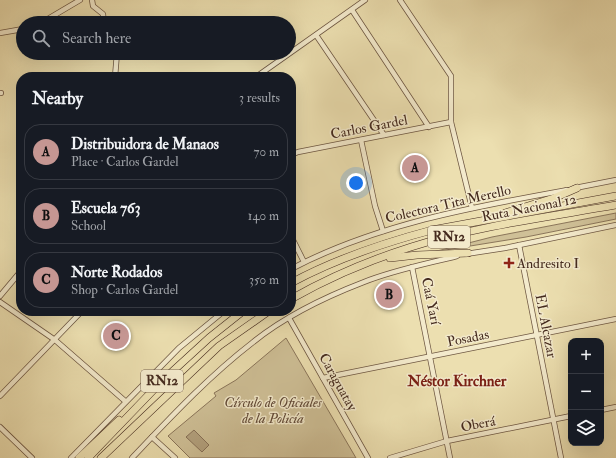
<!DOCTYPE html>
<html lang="en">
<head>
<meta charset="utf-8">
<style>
  body { margin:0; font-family:"IM FELL Double Pica",serif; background:#20242c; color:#f1f3f6 }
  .controls { position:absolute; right:12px; bottom:12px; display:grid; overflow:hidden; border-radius:8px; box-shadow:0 4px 16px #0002 }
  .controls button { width:36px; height:36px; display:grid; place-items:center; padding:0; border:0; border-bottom:1px solid #363941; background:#171b24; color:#f1f3f6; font:20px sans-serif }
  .you { position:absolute; left:356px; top:183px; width:14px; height:14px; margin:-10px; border:3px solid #fff; border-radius:50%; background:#1a73e8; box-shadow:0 0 0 6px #1a73e833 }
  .badge { display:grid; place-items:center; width:26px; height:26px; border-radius:50%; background:#c59692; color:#111; font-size:13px; font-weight:700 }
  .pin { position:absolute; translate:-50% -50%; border:2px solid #fff; box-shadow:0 1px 4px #0006 }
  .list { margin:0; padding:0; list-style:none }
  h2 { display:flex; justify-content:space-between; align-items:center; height:52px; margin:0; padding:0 16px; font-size:17px }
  h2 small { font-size:13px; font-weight:400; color:#9ea1a6 }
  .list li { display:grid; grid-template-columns:26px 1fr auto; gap:12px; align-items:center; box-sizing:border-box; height:56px; margin:0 8px 8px; padding:0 8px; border:1px solid #363941; border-radius:16px }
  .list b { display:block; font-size:15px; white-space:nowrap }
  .list p { margin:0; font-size:13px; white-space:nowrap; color:#9ea1a6 }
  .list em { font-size:13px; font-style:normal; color:#9ea1a6 }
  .icon { flex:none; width:22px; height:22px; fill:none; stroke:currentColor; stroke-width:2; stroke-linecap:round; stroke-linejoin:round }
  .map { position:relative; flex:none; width:616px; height:458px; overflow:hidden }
  .search { position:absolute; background:#171b24; box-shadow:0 4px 16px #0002; left:16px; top:16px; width:280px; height:44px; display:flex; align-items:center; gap:10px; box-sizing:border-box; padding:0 14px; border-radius:22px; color:#9ea1a6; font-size:15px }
  .panel { position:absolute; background:#171b24; box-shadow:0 4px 16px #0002; left:16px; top:72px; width:280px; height:244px; border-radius:16px }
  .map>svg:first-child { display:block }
  .green { fill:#cfc097; stroke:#8a755a }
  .water { fill:#b3a17e; stroke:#877158 }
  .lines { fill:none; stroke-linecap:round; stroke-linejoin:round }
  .minor-casing { stroke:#6e5742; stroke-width:6 }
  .trunk-casing { stroke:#442a1e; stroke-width:8 }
  .minor { stroke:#f3eacc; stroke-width:4.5 }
  .trunk { stroke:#ecdfb0; stroke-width:7 }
  .poi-dot { fill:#8f2418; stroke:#f3eacc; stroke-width:1.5 }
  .labels { text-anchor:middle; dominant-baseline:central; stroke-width:3; stroke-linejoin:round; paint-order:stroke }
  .shield { fill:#f3eacc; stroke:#786452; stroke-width:1 }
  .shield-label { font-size:13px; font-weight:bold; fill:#442a1e }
  .street-label { font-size:14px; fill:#442a1e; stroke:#f3eacc }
  .poi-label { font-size:14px; fill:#442a1e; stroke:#f3eacc; text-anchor:start }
  .park-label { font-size:14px; font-style:italic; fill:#604836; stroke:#f3eacc }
  .neighbourhood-label { font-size:15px; font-weight:bold; fill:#7a1f14; stroke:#f3eacc }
</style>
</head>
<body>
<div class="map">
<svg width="616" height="458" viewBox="0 0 616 458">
  <rect width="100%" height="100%" fill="#ecdfb0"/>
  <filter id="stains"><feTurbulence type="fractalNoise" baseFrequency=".005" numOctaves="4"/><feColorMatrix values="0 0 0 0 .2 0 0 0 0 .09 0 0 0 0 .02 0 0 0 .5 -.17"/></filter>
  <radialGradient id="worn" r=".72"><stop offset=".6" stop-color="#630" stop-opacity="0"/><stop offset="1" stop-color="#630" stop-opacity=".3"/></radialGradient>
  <g class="green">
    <path d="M616,213V219L526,237L433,252L492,237Z"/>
    <path d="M286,338L356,458H190L168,436L216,396L214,393L236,380Z"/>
  </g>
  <path class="water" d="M194,430L209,445L202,452L186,437Z"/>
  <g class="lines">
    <defs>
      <g id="minor">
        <path d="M92,0L93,6L103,14L104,23"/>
        <path d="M400,0L451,76V122L472,208"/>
        <path d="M352,10L429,127"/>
        <path d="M41,23L80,0"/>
        <path d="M0,33L23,29"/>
        <path d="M316,35L384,135"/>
        <path d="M115,77L117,53"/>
        <path d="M256,77L365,0"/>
        <path d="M0,93H1"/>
        <path d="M361,140L375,206L383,231"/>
        <path d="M291,155L298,152L451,122"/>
        <path d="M575,188L616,180"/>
        <path d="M291,236L304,262"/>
        <path d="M519,245L561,458"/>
        <path d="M466,254L505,248L616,225"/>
        <path d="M412,267L450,458"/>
        <path d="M291,269C377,224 473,207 567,190"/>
        <path d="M0,296L21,271"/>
        <path d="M0,302L55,340L125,401"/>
        <path d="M289,318L368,458"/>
        <path d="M323,378L616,319"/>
        <path d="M0,396L82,311"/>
        <path d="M601,410L616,407"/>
        <path d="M0,427L32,458"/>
        <path d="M152,437L175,458"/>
        <path d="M71,458L179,348L224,311"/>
        <path d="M132,458C170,418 208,377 252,343C285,316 325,297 364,282C394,270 426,264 457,256"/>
        <path d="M390,458L447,441L571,416"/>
      </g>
      <g id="trunk">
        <path d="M505,213L554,198L577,188"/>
        <path d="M390,258L417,255L468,253"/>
        <path d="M291,283C335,259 383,243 432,230L616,196"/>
        <path d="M291,299C328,278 370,260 411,247C477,226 548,217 616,205"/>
        <path d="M79,458L119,420"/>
        <path d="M88,458L162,381L209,338L243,311"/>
        <path d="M101,458L219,346L269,311"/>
      </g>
    </defs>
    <use href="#minor" class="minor-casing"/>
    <use href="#trunk" class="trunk-casing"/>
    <use href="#minor" class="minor"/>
    <use href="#trunk" class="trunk"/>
  </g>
  <path class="poi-dot" d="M507 257h4v4h4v4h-4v4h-4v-4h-4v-4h4z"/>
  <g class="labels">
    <g class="shield">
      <rect x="428" y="226" width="42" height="22" rx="3"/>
      <rect x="141" y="370" width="42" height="22" rx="3"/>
    </g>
    <g class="shield-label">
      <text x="449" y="237">RN12</text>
      <text x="162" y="381">RN12</text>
    </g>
    <g class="street-label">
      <text transform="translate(369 127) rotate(-11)">Carlos Gardel</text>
      <text transform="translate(448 204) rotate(-13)">Colectora Tita Merello</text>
      <text transform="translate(529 208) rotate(-11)">Ruta Nacional 12</text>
      <text transform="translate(431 301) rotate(78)">Caá Yarí</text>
      <text transform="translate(546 326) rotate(79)">EL Alcazar</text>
      <text transform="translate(468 338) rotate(-11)">Posadas</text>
      <text transform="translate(338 382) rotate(61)">Caraguatay</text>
      <text transform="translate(478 424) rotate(-11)">Oberá</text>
    </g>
    <g class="poi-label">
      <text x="517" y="263">Andresito I</text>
    </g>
    <g class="park-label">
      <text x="273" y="402">Círculo de Oficiales<tspan x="273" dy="16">de la Policía</tspan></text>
    </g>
    <g class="neighbourhood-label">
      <text x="457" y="381">Néstor Kirchner</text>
    </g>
  </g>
  <rect width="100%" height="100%" filter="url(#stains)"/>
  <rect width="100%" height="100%" fill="url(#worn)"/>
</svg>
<div class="controls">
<button>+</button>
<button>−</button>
<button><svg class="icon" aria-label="layers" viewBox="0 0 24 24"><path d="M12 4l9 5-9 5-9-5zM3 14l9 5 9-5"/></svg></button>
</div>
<div class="you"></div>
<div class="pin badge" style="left:415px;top:168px">A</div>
<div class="pin badge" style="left:389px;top:295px">B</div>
<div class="pin badge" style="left:116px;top:336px">C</div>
<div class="search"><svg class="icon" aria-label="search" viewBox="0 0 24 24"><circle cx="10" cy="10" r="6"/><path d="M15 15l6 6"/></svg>Search here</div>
<section class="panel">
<h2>Nearby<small>3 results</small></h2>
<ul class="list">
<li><span class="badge">A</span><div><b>Distribuidora de Manaos</b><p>Place · Carlos Gardel</p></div><em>70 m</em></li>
<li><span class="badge">B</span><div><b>Escuela 763</b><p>School</p></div><em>140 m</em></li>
<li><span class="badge">C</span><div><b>Norte Rodados</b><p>Shop · Carlos Gardel</p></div><em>350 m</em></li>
</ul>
</section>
</div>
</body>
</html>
